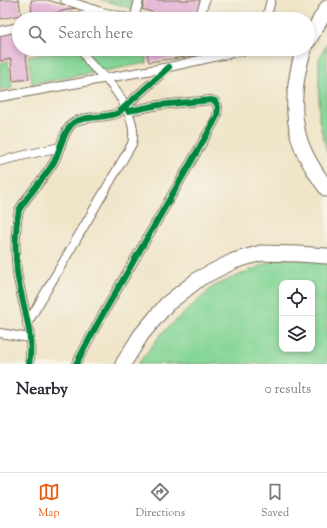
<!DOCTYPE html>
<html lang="en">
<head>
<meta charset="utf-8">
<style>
  body { margin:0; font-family:"Sorts Mill Goudy",serif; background:#f7f7f7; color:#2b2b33 }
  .controls { position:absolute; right:12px; bottom:12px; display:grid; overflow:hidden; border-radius:8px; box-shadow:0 2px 6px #0003 }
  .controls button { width:36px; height:36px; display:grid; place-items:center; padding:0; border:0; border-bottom:1px solid #e1e1e2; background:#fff; color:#2b2b33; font:20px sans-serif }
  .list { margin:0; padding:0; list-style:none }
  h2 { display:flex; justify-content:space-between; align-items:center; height:52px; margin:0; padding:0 16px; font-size:17px }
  h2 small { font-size:13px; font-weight:400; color:#7c7c81 }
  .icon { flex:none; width:22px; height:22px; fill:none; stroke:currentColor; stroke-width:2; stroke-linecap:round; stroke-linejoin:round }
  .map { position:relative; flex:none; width:327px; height:364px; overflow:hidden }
  .search { position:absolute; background:#fff; box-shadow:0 2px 6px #0003; left:12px; right:12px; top:12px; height:44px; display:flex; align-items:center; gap:10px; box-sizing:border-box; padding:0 14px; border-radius:22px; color:#7c7c81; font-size:15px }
  .sheet { height:108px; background:#fff }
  nav { display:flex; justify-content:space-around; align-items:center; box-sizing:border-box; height:56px; border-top:1px solid #e1e1e2; background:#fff; font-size:11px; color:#7c7c81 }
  nav a { display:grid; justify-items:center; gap:2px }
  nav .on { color:#ea580c }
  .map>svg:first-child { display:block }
  .green { fill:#84d596; stroke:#60805a; fill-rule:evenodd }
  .building { fill:#e2add4 }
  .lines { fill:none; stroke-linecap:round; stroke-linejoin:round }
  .street-casing { stroke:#7a6b5a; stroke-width:10 }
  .highway-casing { stroke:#7a6b5a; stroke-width:17 }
  .street { stroke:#fff; stroke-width:8 }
  .highway { stroke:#fff; stroke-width:15 }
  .cycleway-casing { stroke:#f7f3e8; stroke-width:8 }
  .cycleway { stroke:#00873e; stroke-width:6 }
</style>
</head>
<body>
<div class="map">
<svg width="327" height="364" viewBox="0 0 327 364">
  <rect width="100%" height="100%" fill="#f7f3e8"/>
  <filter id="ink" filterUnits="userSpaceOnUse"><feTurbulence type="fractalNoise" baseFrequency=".025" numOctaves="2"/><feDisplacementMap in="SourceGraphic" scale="8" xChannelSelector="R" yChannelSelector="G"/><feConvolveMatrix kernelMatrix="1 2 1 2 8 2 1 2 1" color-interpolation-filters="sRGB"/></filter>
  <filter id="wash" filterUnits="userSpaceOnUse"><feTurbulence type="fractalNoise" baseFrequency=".012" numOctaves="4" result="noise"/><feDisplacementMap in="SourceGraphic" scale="16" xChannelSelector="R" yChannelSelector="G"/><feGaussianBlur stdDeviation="0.9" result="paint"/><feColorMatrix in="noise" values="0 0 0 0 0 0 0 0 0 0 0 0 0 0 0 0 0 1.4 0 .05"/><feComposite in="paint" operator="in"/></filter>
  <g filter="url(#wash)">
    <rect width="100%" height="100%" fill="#f0e5c9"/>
    <g class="green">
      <path d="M101,0H136L134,9Z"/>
      <path d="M327,43V153L319,120V59Z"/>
      <path d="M61,49H144L147,63L32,84L28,56L62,52Z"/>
      <path d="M8,61L12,88L0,90V63Z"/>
      <path d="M276,259H327V364H138L162,333L214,286ZM282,283H312V349H282Z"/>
    </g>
    <g id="blocks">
      <g class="building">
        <path d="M0,0H19L21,15L0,19Z"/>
        <path d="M31,0H47L76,8L32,18Z"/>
        <path d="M145,0H203L194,19H174L142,9Z"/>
        <path d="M19,32V49H25L29,79L13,81L11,59L0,61V35Z"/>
        <path d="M38,49H57V51L39,53Z"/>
        <path d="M146,49H212L214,53L149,62Z"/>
      </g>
    </g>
  </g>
  <g filter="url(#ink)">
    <use href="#blocks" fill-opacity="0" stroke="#7a6b5a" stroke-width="1"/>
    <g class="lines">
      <defs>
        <g id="street">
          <path d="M65,0L101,12"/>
          <path d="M67,19L102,12L132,19"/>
          <path d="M134,19L139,0"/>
          <path d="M199,19L205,0"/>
          <path d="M266,19L271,0"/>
          <path d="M0,31L19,27"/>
          <path d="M0,97L169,67L249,49"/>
          <path d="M0,161L60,147"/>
          <path d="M27,324L132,144C138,121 120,94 105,78C95,68 87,63 82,49"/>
          <path d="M0,333L29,338"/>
          <path d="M29,364C35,334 21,302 17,272C15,252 15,229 19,210C29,193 44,179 54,162C60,151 63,131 73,123C84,115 105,119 118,113L169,67"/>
          <path d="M76,364L99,321L213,124L217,116L218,107L215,101L211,100L159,105L128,111"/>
        </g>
        <g id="highway">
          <path d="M308,41L327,8"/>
          <path d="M304,49C295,76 291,109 299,138C304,156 316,174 327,189"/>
          <path d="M123,364L141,335L167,304L200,278L234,261L261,253L298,254L327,256"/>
        </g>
      </defs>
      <use href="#street" class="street-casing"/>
      <use href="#highway" class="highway-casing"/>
      <use href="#street" class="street"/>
      <use href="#highway" class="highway"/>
      <defs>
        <g id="cycleway">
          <path d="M29,364C35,334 21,302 17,272C15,252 15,229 19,210C29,193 44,179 54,162C60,151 63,131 73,123C84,115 105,119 118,113L169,67"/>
          <path d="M76,364L99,321L213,124L217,116L218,107L215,101L211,100L159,105L128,111"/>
        </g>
      </defs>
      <use href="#cycleway" class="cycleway-casing"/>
      <use href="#cycleway" class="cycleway"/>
    </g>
  </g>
</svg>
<div class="controls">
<button><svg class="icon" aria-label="locate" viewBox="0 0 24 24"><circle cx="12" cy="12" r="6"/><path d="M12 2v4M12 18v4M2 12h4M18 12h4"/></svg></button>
<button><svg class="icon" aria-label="layers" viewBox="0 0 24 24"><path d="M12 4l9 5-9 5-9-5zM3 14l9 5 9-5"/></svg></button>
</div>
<div class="search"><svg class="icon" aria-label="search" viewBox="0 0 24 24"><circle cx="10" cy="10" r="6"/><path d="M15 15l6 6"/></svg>Search here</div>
</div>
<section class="sheet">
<h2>Nearby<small>0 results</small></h2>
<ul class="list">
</ul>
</section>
<nav>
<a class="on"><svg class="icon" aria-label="map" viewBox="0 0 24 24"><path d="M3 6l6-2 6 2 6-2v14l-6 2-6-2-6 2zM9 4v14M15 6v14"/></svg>Map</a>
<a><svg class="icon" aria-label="directions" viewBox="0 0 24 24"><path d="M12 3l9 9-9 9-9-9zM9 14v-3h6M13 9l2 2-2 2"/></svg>Directions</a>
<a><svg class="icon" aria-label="saved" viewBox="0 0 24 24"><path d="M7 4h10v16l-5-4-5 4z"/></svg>Saved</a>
</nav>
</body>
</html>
